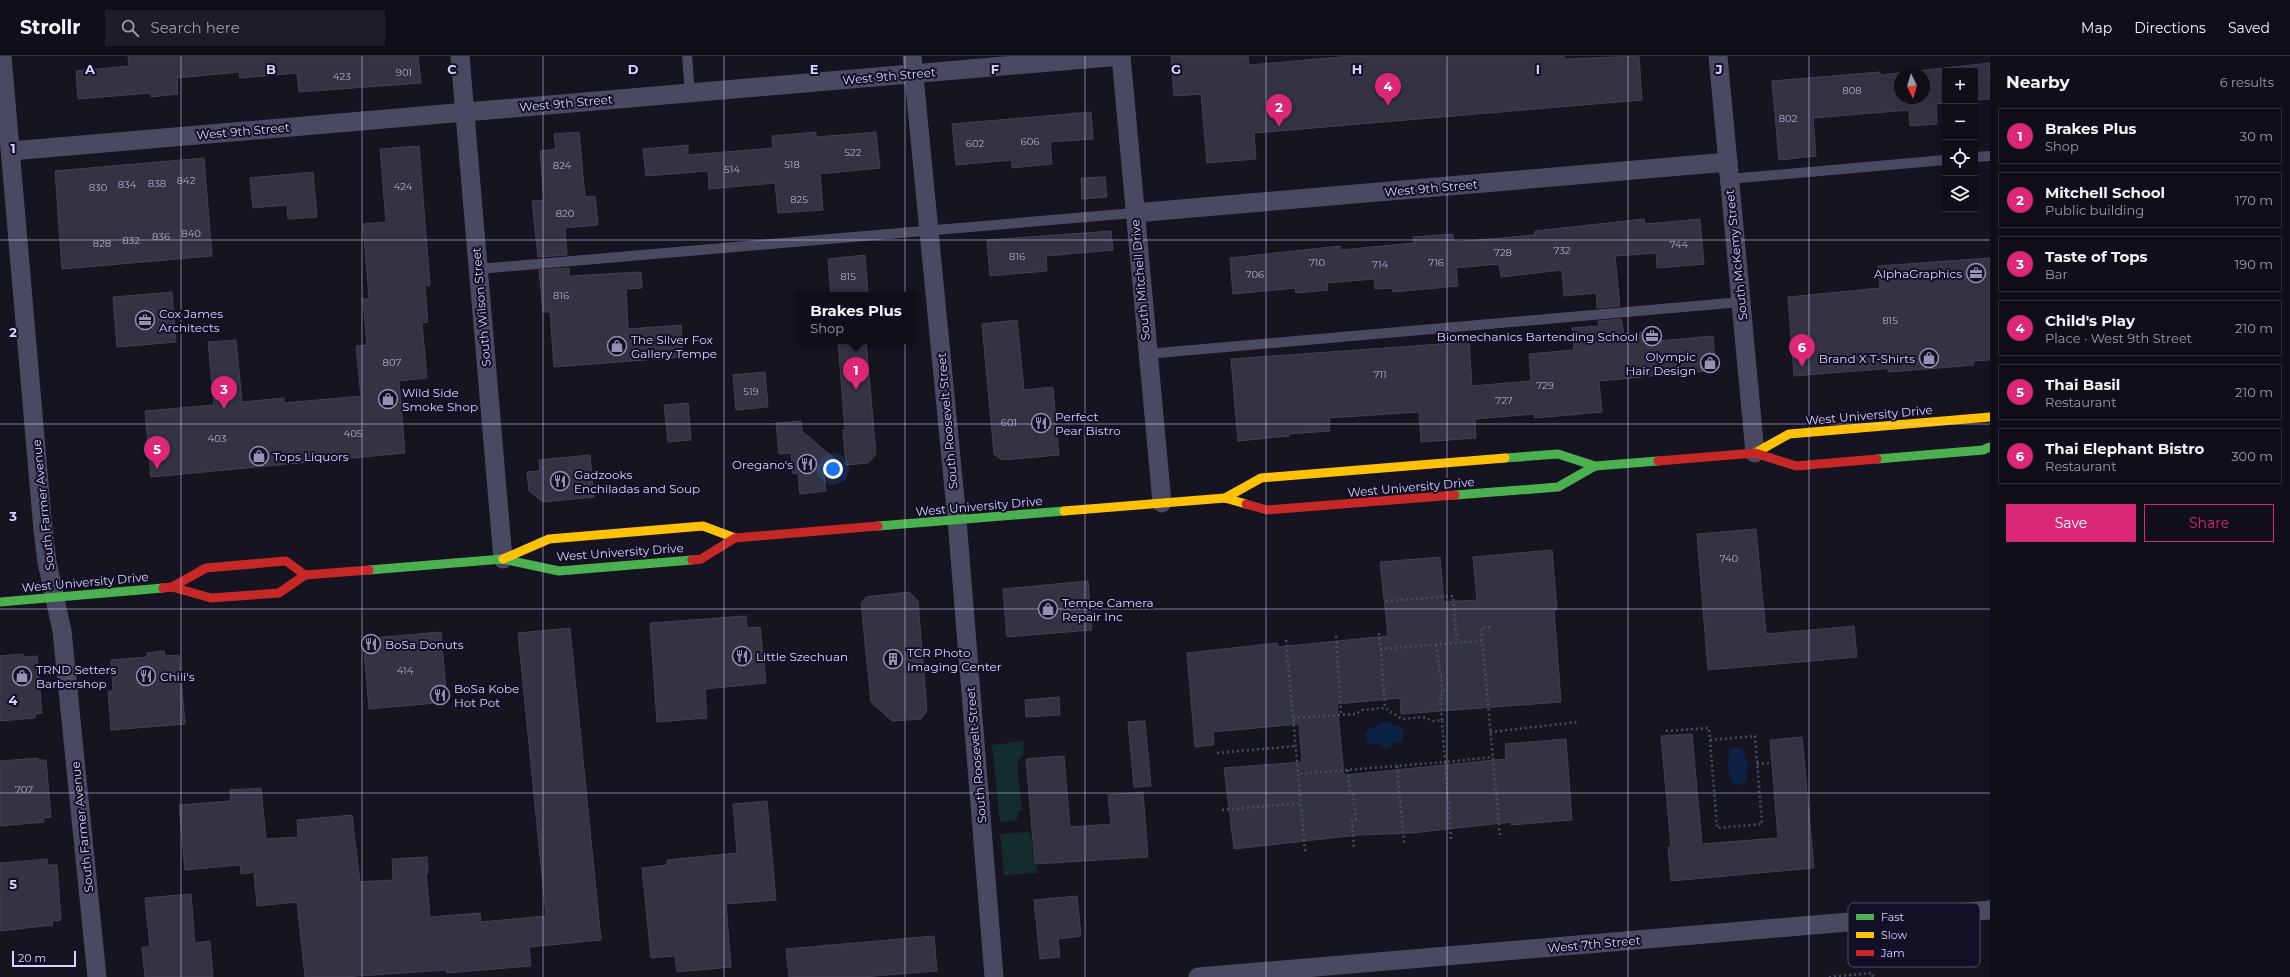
<!DOCTYPE html>
<html lang="en">
<head>
<meta charset="utf-8">
<style>
  body { margin:0; font-family:Montserrat,sans-serif; background:#1e1d26; color:#f1f3f6 }
  .controls { position:absolute; right:12px; top:12px; display:grid; overflow:hidden; border-radius:0px; box-shadow:0 4px 16px #0002 }
  .controls button { width:36px; height:36px; display:grid; place-items:center; padding:0; border:0; border-bottom:1px solid #302f38; background:#100f19; color:#f1f3f6; font:20px sans-serif }
  .compass { position:absolute; left:1894px; top:12px; width:36px; height:36px; border-radius:50%; background:#100f19; box-shadow:0 4px 16px #0002; rotate:175deg }
  .scale { position:absolute; left:12px; bottom:10px; width:64px; box-sizing:border-box; padding-left:4px; border:2px solid #d9d4ff; border-top:0; font-size:11px; line-height:14px; white-space:nowrap; color:#d9d4ff; -webkit-text-stroke:3px #130f26; paint-order:stroke }
  .you { position:absolute; left:833px; top:413px; width:14px; height:14px; margin:-10px; border:3px solid #fff; border-radius:50%; background:#1a73e8; box-shadow:0 0 0 6px #1a73e833 }
  .badge { display:grid; place-items:center; width:26px; height:26px; border-radius:50%; background:#db2777; color:#fff; font-size:13px; font-weight:700 }
  .pin { position:absolute; translate:-50% -33px; filter:drop-shadow(0 1px 2px #0008) }
  .pin::after { content:''; position:absolute; top:21px; width:14px; height:12px; background:inherit; clip-path:polygon(0 0,100% 0,50% 100%) }
  .popup { position:absolute; left:796px; top:236px; width:120px; height:52px; box-sizing:border-box; display:grid; place-content:center; border-radius:0px; background:#100f19; filter:drop-shadow(0 1px 3px #0005); font-size:13px; white-space:nowrap; color:#9c9ca2 }
  .popup b { font-size:15px; color:#f1f3f6 }
  .popup::after { content:''; position:absolute; left:50%; top:100%; margin-left:-8px; border:8px solid transparent; border-top-color:#100f19 }
  .list { margin:0; padding:0; list-style:none }
  h2 { display:flex; justify-content:space-between; align-items:center; height:52px; margin:0; padding:0 16px; font-size:17px }
  h2 small { font-size:13px; font-weight:400; color:#9c9ca2 }
  .list li { display:grid; grid-template-columns:26px 1fr auto; gap:12px; align-items:center; box-sizing:border-box; height:56px; margin:0 8px 8px; padding:0 8px; border:1px solid #302f38; border-radius:0px }
  .list b { display:block; font-size:15px; white-space:nowrap }
  .list p { margin:0; font-size:13px; white-space:nowrap; color:#9c9ca2 }
  .list em { font-size:13px; font-style:normal; color:#9c9ca2 }
  .actions { display:flex; gap:8px; padding:12px 16px }
  .actions a { flex:1; padding:9px 0; border:1px solid #db2777; border-radius:0px; text-align:center; font-size:14px; color:#db2777 }
  .actions .main { background:#db2777; color:#fff }
  .icon { flex:none; width:22px; height:22px; fill:none; stroke:currentColor; stroke-width:2; stroke-linecap:round; stroke-linejoin:round }
  .map { position:relative; flex:none; width:1990px; height:921px; overflow:hidden }
  header { display:flex; align-items:center; gap:24px; box-sizing:border-box; height:56px; padding:0 20px; background:#100f19; border-bottom:1px solid #302f38 }
  header strong { font-size:19px }
  nav { display:flex; gap:22px; margin-inline-start:auto; font-size:14px }
  .search { width:280px; height:36px; background:#1e1d26; display:flex; align-items:center; gap:10px; box-sizing:border-box; padding:0 14px; border-radius:0px; color:#9c9ca2; font-size:15px }
  main { display:flex }
  aside { flex:1; background:#100f19 }
  .map>svg:first-child { display:block }
  .green { fill:#132c2d }
  .water { fill:#0d2144 }
  .building { fill:#343243; stroke:#433f54; fill-rule:evenodd }
  .lines { fill:none; stroke-linecap:round; stroke-linejoin:round }
  .path { stroke:#44505f; stroke-width:2.5; stroke-dasharray:2 3; stroke-linecap:butt }
  .lane { stroke:#4a4962; stroke-width:10 }
  .street { stroke:#4a4962; stroke-width:19 }
  .fast { stroke:#4caf50; stroke-width:9 }
  .slow { stroke:#ffc107; stroke-width:9 }
  .jam { stroke:#c62828; stroke-width:9 }
  .grid { fill:none; stroke:#d9d4ff; stroke-width:1; stroke-opacity:0.55 }
  .labels { text-anchor:middle; dominant-baseline:central; stroke-width:4; stroke-linejoin:round; paint-order:stroke }
  .number-label { font-size:10px; fill:#b0acd0 }
  .street-label { font-size:12px; fill:#d9d4ff; stroke:#130f26 }
  .poi-label { font-size:12px; fill:#d9d4ff; stroke:#130f26; text-anchor:start }
  .key { fill:#130f26; stroke:#4e4a67; stroke-width:1 }
  .key-label { font-size:11px; fill:#d9d4ff }
  .grid-label { font-size:13px; text-anchor:middle; font-weight:bold; fill:#d9d4ff; stroke:#130f26; stroke-width:4; stroke-linejoin:round; paint-order:stroke }
</style>
</head>
<body>
<header>
<strong>Strollr</strong>
<div class="search"><svg class="icon" aria-label="search" viewBox="0 0 24 24"><circle cx="10" cy="10" r="6"/><path d="M15 15l6 6"/></svg>Search here</div>
<nav><a>Map</a><a>Directions</a><a>Saved</a></nav>
</header>
<main>
<div class="map">
<svg width="1990" height="921" viewBox="0 0 1990 921">
  <rect width="100%" height="100%" fill="#161421"/>
  <g class="green">
    <path d="M1023,685L1024,697L1017,707L1022,754L1018,755L1017,765L1000,766L992,689Z"/>
    <path d="M1028,776L1031,778L1034,809H1036L1037,817L1004,819L1000,778Z"/>
  </g>
  <g class="water">
    <path d="M1385,665L1392,667V670L1400,669L1404,675L1402,686L1393,687L1387,693L1379,688L1367,687L1365,678L1369,672L1377,671V669Z"/>
    <path d="M1737,691C1749,695 1748,715 1746,725L1739,730L1732,726L1727,711L1730,694Z"/>
  </g>
  <g class="building">
    <path d="M128,0H418L421,27L299,36L297,17L240,22L239,16L177,22L178,38L151,41V37L78,43L76,15L129,10Z"/>
    <path d="M1171,0H1248L1249,9L1352,0H1564V3L1639,0L1642,44L1254,77L1256,103L1207,107L1201,38L1174,40Z"/>
    <path d="M1990,7V43L1975,44V15H1945V47L1936,48L1937,68L1910,70L1909,54L1813,62L1816,100L1779,104L1772,25L1880,16V19ZM1900,18H1924V42H1900Z"/>
    <path d="M1091,56L1093,83L1050,86L1052,108L1012,112V104L956,109L952,68Z"/>
    <path d="M579,76L585,141L595,140L598,169L565,172L567,199L538,201L532,145L544,144L540,95L556,93L554,78Z"/>
    <path d="M816,76V81L876,76L880,112L820,118L823,154L778,157L775,127L709,133L708,115L646,120L643,93L688,89V99L773,92L772,80Z"/>
    <path d="M419,90L430,229L425,230L428,266L422,267L427,322L399,325L405,397L151,421L145,355L214,349L208,286L236,284L242,346L284,342V347L361,340L356,290L367,289L363,243H369L363,168L386,166L380,93Z"/>
    <path d="M204,102L212,200L62,213L55,115Z"/>
    <path d="M313,116L317,161L288,163L287,149L253,152L250,122Z"/>
    <path d="M1105,121L1107,141L1082,143L1081,122Z"/>
    <path d="M1644,163L1645,168L1700,163L1704,208L1657,212L1656,197L1615,200L1620,250L1597,252L1596,237L1564,240L1562,214L1501,221L1499,208L1456,212L1458,230L1393,236L1392,232L1375,233L1374,223L1327,227L1328,234L1296,237L1295,232L1233,238L1230,202L1340,190L1341,194L1414,187L1413,181L1453,178L1454,186L1535,179V175Z"/>
    <path d="M1111,175L1113,194L1046,200L1047,215L990,220L987,184Z"/>
    <path d="M865,199L868,237L831,239L828,203Z"/>
    <path d="M1990,202V304L1973,305L1974,309L1951,311L1888,316V312L1882,313L1794,320L1788,241L1880,232L1878,210Z"/>
    <path d="M569,212V220L641,216L642,232L626,233L628,273L681,269L683,301L554,311L550,256H543L539,214Z"/>
    <path d="M172,236L176,286L117,291L113,241Z"/>
    <path d="M1621,263L1624,278L1657,275L1658,285L1713,280L1716,314L1599,325L1602,356L1535,362L1534,358L1475,363L1476,382L1421,386L1419,356L1329,362L1330,375L1288,378L1289,380L1238,385L1231,303L1469,286L1472,330L1531,325L1529,298L1574,294L1572,272L1599,270L1598,265Z"/>
    <path d="M1017,264L1024,334L1053,331L1059,399L1002,404L994,398L982,268Z"/>
    <path d="M838,285H866L876,398L868,407L846,409L843,374H845Z"/>
    <path d="M765,316L768,351L736,354L733,319Z"/>
    <path d="M688,347L691,384L668,386L664,349Z"/>
    <path d="M801,365L802,375L842,409L823,411L826,435L800,438L798,417L793,418L791,397L779,398L776,367Z"/>
    <path d="M590,399L594,441L543,446L529,435L527,416L540,415L539,404Z"/>
    <path d="M1756,473L1766,578L1854,570L1857,601L1708,614L1697,478Z"/>
    <path d="M1552,494L1557,554H1554L1561,646L1401,658L1400,642L1337,648L1344,719L1506,703L1505,688L1566,683L1572,764L1511,769V766L1412,777L1358,779L1234,793L1224,712L1302,706L1299,668L1213,676L1214,689L1195,691L1187,597L1278,587V591L1388,580L1380,506L1440,501L1444,546L1477,544L1473,501Z"/>
    <path d="M1088,525L1092,574L1007,581L1003,533Z"/>
    <path d="M909,536L918,545L927,655L921,663L892,665L871,646L861,547L866,541Z"/>
    <path d="M746,560L747,572L760,571L766,627L705,633L707,662L657,666L650,567Z"/>
    <path d="M570,572L601,884L529,891L531,910L447,917V914L343,921H305L297,846L257,850L254,816L241,818L240,809L185,814L179,749L231,745L230,734L261,732L266,783L298,781L297,764L352,759L360,826L393,824L392,803L427,801L428,817H426L430,861L480,857L481,866L546,860L518,577Z"/>
    <path d="M441,576L447,646L369,653L363,583Z"/>
    <path d="M164,595L165,600L179,599L185,668L111,674L108,635H113L111,604L148,601L147,597Z"/>
    <path d="M23,598V601L37,600L42,657L35,658V662L0,665V600Z"/>
    <path d="M1059,641L1060,659L1026,661L1025,644Z"/>
    <path d="M1145,665L1151,730L1134,731L1128,666Z"/>
    <path d="M1692,678L1702,788L1778,782L1770,684L1802,681L1814,812L1671,825L1668,791H1671L1661,680Z"/>
    <path d="M1064,700L1070,771L1111,768L1108,739L1143,736L1148,801L1035,808L1026,703Z"/>
    <path d="M38,702V704H46L51,761L43,762L44,766L0,770V705Z"/>
    <path d="M767,745L776,844L726,848L731,911L677,916L675,900L651,902L642,812L667,809V804L737,797L733,748Z"/>
    <path d="M47,803L48,809H57L61,864L52,865L53,869L0,875V807Z"/>
    <path d="M191,838L195,887L210,885L213,921H145L142,891H150L145,842Z"/>
    <path d="M1077,840L1081,880L1058,883L1060,901L1040,903L1034,844Z"/>
    <path d="M934,880L937,915L863,921H789L786,893Z"/>
  </g>
  <g class="lines">
    <g class="path">
      <path d="M1386,545L1453,540L1457,587"/>
      <path d="M1490,571L1481,572L1500,779"/>
      <path d="M1379,577L1381,593L1482,585"/>
      <path d="M1336,580L1341,659"/>
      <path d="M1286,584L1305,795"/>
      <path d="M1436,589L1443,637L1440,640L1442,664"/>
      <path d="M1381,593L1385,652"/>
      <path d="M1293,662L1356,658L1362,654L1385,652L1402,663L1423,661L1433,665L1442,664L1445,706L1298,718"/>
      <path d="M1666,675L1709,672L1710,684L1717,772L1762,768L1755,680L1710,684"/>
      <path d="M1490,676L1579,666"/>
      <path d="M1217,697L1296,690"/>
      <path d="M1757,708L1769,707"/>
      <path d="M1397,710L1404,787"/>
      <path d="M1348,714L1350,737L1353,739L1356,764L1352,765L1354,791"/>
      <path d="M1222,754L1301,747"/>
      <path d="M1451,783L1445,706L1493,701"/>
      <path d="M1829,921L1872,917L1873,921"/>
    </g>
    <g class="lane">
      <path d="M687,0L690,37"/>
      <path d="M1975,101L1990,100"/>
      <path d="M1729,123L1945,104"/>
      <path d="M478,213L1134,157"/>
      <path d="M1147,298L1741,246"/>
    </g>
    <g class="street">
      <path d="M2,0L43,474L47,506L62,575L97,921"/>
      <path d="M460,0L503,503"/>
      <path d="M912,0L957,464L994,921"/>
      <path d="M1121,0L1162,447"/>
      <path d="M1718,0L1755,397"/>
      <path d="M11,95L1121,0"/>
      <path d="M1134,157L1728,106"/>
      <path d="M1198,921L1990,854"/>
    </g>
    <g class="fast">
      <path d="M1505,402L1558,398L1595,410L1658,405"/>
      <path d="M1877,403L1983,394L1990,391"/>
      <path d="M1455,439L1558,431L1595,410"/>
      <path d="M878,470L1064,455"/>
      <path d="M369,514L503,503L559,515L692,504"/>
      <path d="M0,546L163,532"/>
    </g>
    <g class="slow">
      <path d="M1755,397L1789,378L1990,361"/>
      <path d="M1225,442L1261,422L1505,402"/>
      <path d="M1064,455L1225,442L1246,448"/>
      <path d="M503,503L549,483L703,470L735,482"/>
    </g>
    <g class="jam">
      <path d="M1658,405L1755,397L1796,410L1877,403"/>
      <path d="M1246,448L1267,454L1455,439"/>
      <path d="M692,504L701,503L735,482L878,470"/>
      <path d="M172,531L206,512L286,505L305,519"/>
      <path d="M163,532L172,531L211,542L279,537L305,519L369,514"/>
    </g>
  </g>
  <path class="grid" d="M181,0V921M362,0V921M543,0V921M724,0V921M905,0V921M1085,0V921M1266,0V921M1447,0V921M1628,0V921M1809,0V921M0,184H1990M0,368H1990M0,553H1990M0,737H1990"/>
  <defs>
    <symbol id="office-ring" viewBox="-11 -11 22 22"><circle r="9.5" fill="#130f26" stroke="#9591b1" stroke-width="1.5"/><path d="M-6-3h4V-5.5h4V-3h4V5H-6ZM-1-4.5V-3h2v-1.5ZM-6 0V1H6V0Z" fill="#9591b1"/></symbol>
    <symbol id="shop-ring" viewBox="-11 -11 22 22"><circle r="9.5" fill="#130f26" stroke="#9591b1" stroke-width="1.5"/><path d="M-5-2.5h2.3a2.7 3.5 0 0 1 5.4 0H5L5.5 6h-11ZM-1.5-2.5h3a1.5 2.3 0 0 0-3 0Z" fill="#9591b1"/></symbol>
    <symbol id="restaurant-ring" viewBox="-11 -11 22 22"><circle r="9.5" fill="#130f26" stroke="#9591b1" stroke-width="1.5"/><path d="M-5-6h1v4h1v-4h1v4h1v-4h1v5L-1.5 .5V6h-2V.5L-5-1ZM5-6V6H3V1.5H1.5Q1.5-4 5-6Z" fill="#9591b1"/></symbol>
    <symbol id="building-ring" viewBox="-11 -11 22 22"><circle r="9.5" fill="#130f26" stroke="#9591b1" stroke-width="1.5"/><path d="M-4-6H4V6H1V3H-1V6H-4ZM-2.5-4.3h1.7v1.8h-1.7ZM.8-4.3h1.7v1.8H.8ZM-2.5-1h1.7V.8h-1.7ZM.8-1h1.7V.8H.8Z" fill="#9591b1"/></symbol>
  </defs>
  <g fill-rule="evenodd">
    <use href="#office-ring" x="1965" y="206" width="22" height="22"/>
    <use href="#office-ring" x="134" y="253" width="22" height="22"/>
    <use href="#office-ring" x="1641" y="269" width="22" height="22"/>
    <use href="#shop-ring" x="606" y="279" width="22" height="22"/>
    <use href="#shop-ring" x="1918" y="291" width="22" height="22"/>
    <use href="#shop-ring" x="1699" y="296" width="22" height="22"/>
    <use href="#shop-ring" x="377" y="332" width="22" height="22"/>
    <use href="#restaurant-ring" x="1030" y="356" width="22" height="22"/>
    <use href="#shop-ring" x="248" y="389" width="22" height="22"/>
    <use href="#restaurant-ring" x="796" y="397" width="22" height="22"/>
    <use href="#restaurant-ring" x="549" y="414" width="22" height="22"/>
    <use href="#shop-ring" x="1037" y="542" width="22" height="22"/>
    <use href="#restaurant-ring" x="360" y="577" width="22" height="22"/>
    <use href="#restaurant-ring" x="731" y="589" width="22" height="22"/>
    <use href="#building-ring" x="882" y="592" width="22" height="22"/>
    <use href="#shop-ring" x="11" y="609" width="22" height="22"/>
    <use href="#restaurant-ring" x="135" y="609" width="22" height="22"/>
    <use href="#restaurant-ring" x="429" y="628" width="22" height="22"/>
  </g>
  <g class="labels">
    <g class="number-label">
      <text x="404" y="16">901</text>
      <text x="342" y="20">423</text>
      <text x="1852" y="34">808</text>
      <text x="1788" y="62">802</text>
      <text x="1030" y="85">606</text>
      <text x="975" y="87">602</text>
      <text x="853" y="96">522</text>
      <text x="792" y="108">518</text>
      <text x="562" y="109">824</text>
      <text x="732" y="113">514</text>
      <text x="186" y="124">842</text>
      <text x="157" y="127">838</text>
      <text x="127" y="128">834</text>
      <text x="403" y="130">424</text>
      <text x="98" y="131">830</text>
      <text x="799" y="143">825</text>
      <text x="565" y="157">820</text>
      <text x="191" y="177">840</text>
      <text x="161" y="180">836</text>
      <text x="131" y="184">832</text>
      <text x="102" y="187">828</text>
      <text x="1679" y="188">744</text>
      <text x="1562" y="194">732</text>
      <text x="1503" y="196">728</text>
      <text x="1017" y="200">816</text>
      <text x="1317" y="206">710</text>
      <text x="1436" y="206">716</text>
      <text x="1380" y="208">714</text>
      <text x="1255" y="218">706</text>
      <text x="848" y="220">815</text>
      <text x="561" y="239">816</text>
      <text x="1890" y="264">815</text>
      <text x="392" y="306">807</text>
      <text x="1380" y="318">711</text>
      <text x="1545" y="329">729</text>
      <text x="751" y="335">519</text>
      <text x="1504" y="344">727</text>
      <text x="1009" y="366">601</text>
      <text x="353" y="377">405</text>
      <text x="217" y="382">403</text>
      <text x="1729" y="502">740</text>
      <text x="405" y="614">414</text>
      <text x="24" y="733">707</text>
    </g>
    <g class="street-label">
      <text transform="translate(889 20) rotate(-5)">West 9th Street</text>
      <text transform="translate(566 47) rotate(-5)">West 9th Street</text>
      <text transform="translate(243 75) rotate(-5)">West 9th Street</text>
      <text transform="translate(1431 132) rotate(-5)">West 9th Street</text>
      <text transform="translate(1736 199) rotate(-96)">South McKemy Street</text>
      <text transform="translate(1140 224) rotate(-95)">South Mitchell Drive</text>
      <text transform="translate(481 251) rotate(-95)">South Wilson Street</text>
      <text transform="translate(1869 359) rotate(-5)">West University Drive</text>
      <text transform="translate(947 365) rotate(-95)">South Roosevelt Street</text>
      <text transform="translate(1411 431) rotate(-5)">West University Drive</text>
      <text transform="translate(43 449) rotate(-96)">South Farmer Avenue</text>
      <text transform="translate(979 450) rotate(-5)">West University Drive</text>
      <text transform="translate(620 496) rotate(-4)">West University Drive</text>
      <text transform="translate(85 526) rotate(-5)">West University Drive</text>
      <text transform="translate(976 699) rotate(-95)">South Roosevelt Street</text>
      <text transform="translate(82 771) rotate(-96)">South Farmer Avenue</text>
      <text transform="translate(1594 888) rotate(-5)">West 7th Street</text>
    </g>
    <g class="poi-label">
      <text x="1962" y="217" text-anchor="end">AlphaGraphics</text>
      <text x="159" y="257">Cox James<tspan x="159" dy="14">Architects</tspan></text>
      <text x="1638" y="280" text-anchor="end">Biomechanics Bartending School</text>
      <text x="631" y="283">The Silver Fox<tspan x="631" dy="14">Gallery Tempe</tspan></text>
      <text x="1696" y="300" text-anchor="end">Olympic<tspan x="1696" dy="14">Hair Design</tspan></text>
      <text x="1915" y="302" text-anchor="end">Brand X T-Shirts</text>
      <text x="402" y="336">Wild Side<tspan x="402" dy="14">Smoke Shop</tspan></text>
      <text x="1055" y="360">Perfect<tspan x="1055" dy="14">Pear Bistro</tspan></text>
      <text x="273" y="400">Tops Liquors</text>
      <text x="793" y="408" text-anchor="end">Oregano's</text>
      <text x="574" y="418">Gadzooks<tspan x="574" dy="14">Enchiladas and Soup</tspan></text>
      <text x="1062" y="546">Tempe Camera<tspan x="1062" dy="14">Repair Inc</tspan></text>
      <text x="385" y="588">BoSa Donuts</text>
      <text x="907" y="596">TCR Photo<tspan x="907" dy="14">Imaging Center</tspan></text>
      <text x="756" y="600">Little Szechuan</text>
      <text x="36" y="613">TRND Setters<tspan x="36" dy="14">Barbershop</tspan></text>
      <text x="160" y="620">Chili's</text>
      <text x="454" y="632">BoSa Kobe<tspan x="454" dy="14">Hot Pot</tspan></text>
    </g>
  </g>
  <rect x="1848" y="847" width="132" height="64" rx="6" class="key"/>
  <rect x="1856" y="858" width="18" height="6" fill="#4caf50"/>
  <rect x="1856" y="876" width="18" height="6" fill="#ffc107"/>
  <rect x="1856" y="894" width="18" height="6" fill="#c62828"/>
  <g class="key-label">
    <text x="1881" y="865">Fast</text>
    <text x="1881" y="883">Slow</text>
    <text x="1881" y="901">Jam</text>
  </g>
  <g class="grid-label">
    <text x="90" y="18">A</text>
    <text x="271" y="18">B</text>
    <text x="452" y="18">C</text>
    <text x="633" y="18">D</text>
    <text x="814" y="18">E</text>
    <text x="995" y="18">F</text>
    <text x="1176" y="18">G</text>
    <text x="1357" y="18">H</text>
    <text x="1538" y="18">I</text>
    <text x="1719" y="18">J</text>
    <text x="13" y="97">1</text>
    <text x="13" y="281">2</text>
    <text x="13" y="465">3</text>
    <text x="13" y="649">4</text>
    <text x="13" y="833">5</text>
  </g>
</svg>
<div class="controls">
<button>+</button>
<button>−</button>
<button><svg class="icon" aria-label="locate" viewBox="0 0 24 24"><circle cx="12" cy="12" r="6"/><path d="M12 2v4M12 18v4M2 12h4M18 12h4"/></svg></button>
<button><svg class="icon" aria-label="layers" viewBox="0 0 24 24"><path d="M12 4l9 5-9 5-9-5zM3 14l9 5 9-5"/></svg></button>
</div>
<svg class="compass" viewBox="-18 -18 36 36"><path d="M0-13l5 13h-10z" fill="#e53935"/><path d="M0 13l5-13h-10z" fill="#9c9ca2"/></svg>
<div class="scale">20 m</div>
<div class="you"></div>
<div class="pin badge" style="left:856px;top:334px">1</div>
<div class="popup"><b>Brakes Plus</b>Shop</div>
<div class="pin badge" style="left:1279px;top:71px">2</div>
<div class="pin badge" style="left:224px;top:353px">3</div>
<div class="pin badge" style="left:1388px;top:50px">4</div>
<div class="pin badge" style="left:157px;top:413px">5</div>
<div class="pin badge" style="left:1802px;top:311px">6</div>
</div>
<aside>
<h2>Nearby<small>6 results</small></h2>
<ul class="list">
<li><span class="badge">1</span><div><b>Brakes Plus</b><p>Shop</p></div><em>30 m</em></li>
<li><span class="badge">2</span><div><b>Mitchell School</b><p>Public building</p></div><em>170 m</em></li>
<li><span class="badge">3</span><div><b>Taste of Tops</b><p>Bar</p></div><em>190 m</em></li>
<li><span class="badge">4</span><div><b>Child's Play</b><p>Place · West 9th Street</p></div><em>210 m</em></li>
<li><span class="badge">5</span><div><b>Thai Basil</b><p>Restaurant</p></div><em>210 m</em></li>
<li><span class="badge">6</span><div><b>Thai Elephant Bistro</b><p>Restaurant</p></div><em>300 m</em></li>
</ul>
<div class="actions"><a class="main">Save</a><a>Share</a></div>
</aside>
</main>
</body>
</html>
